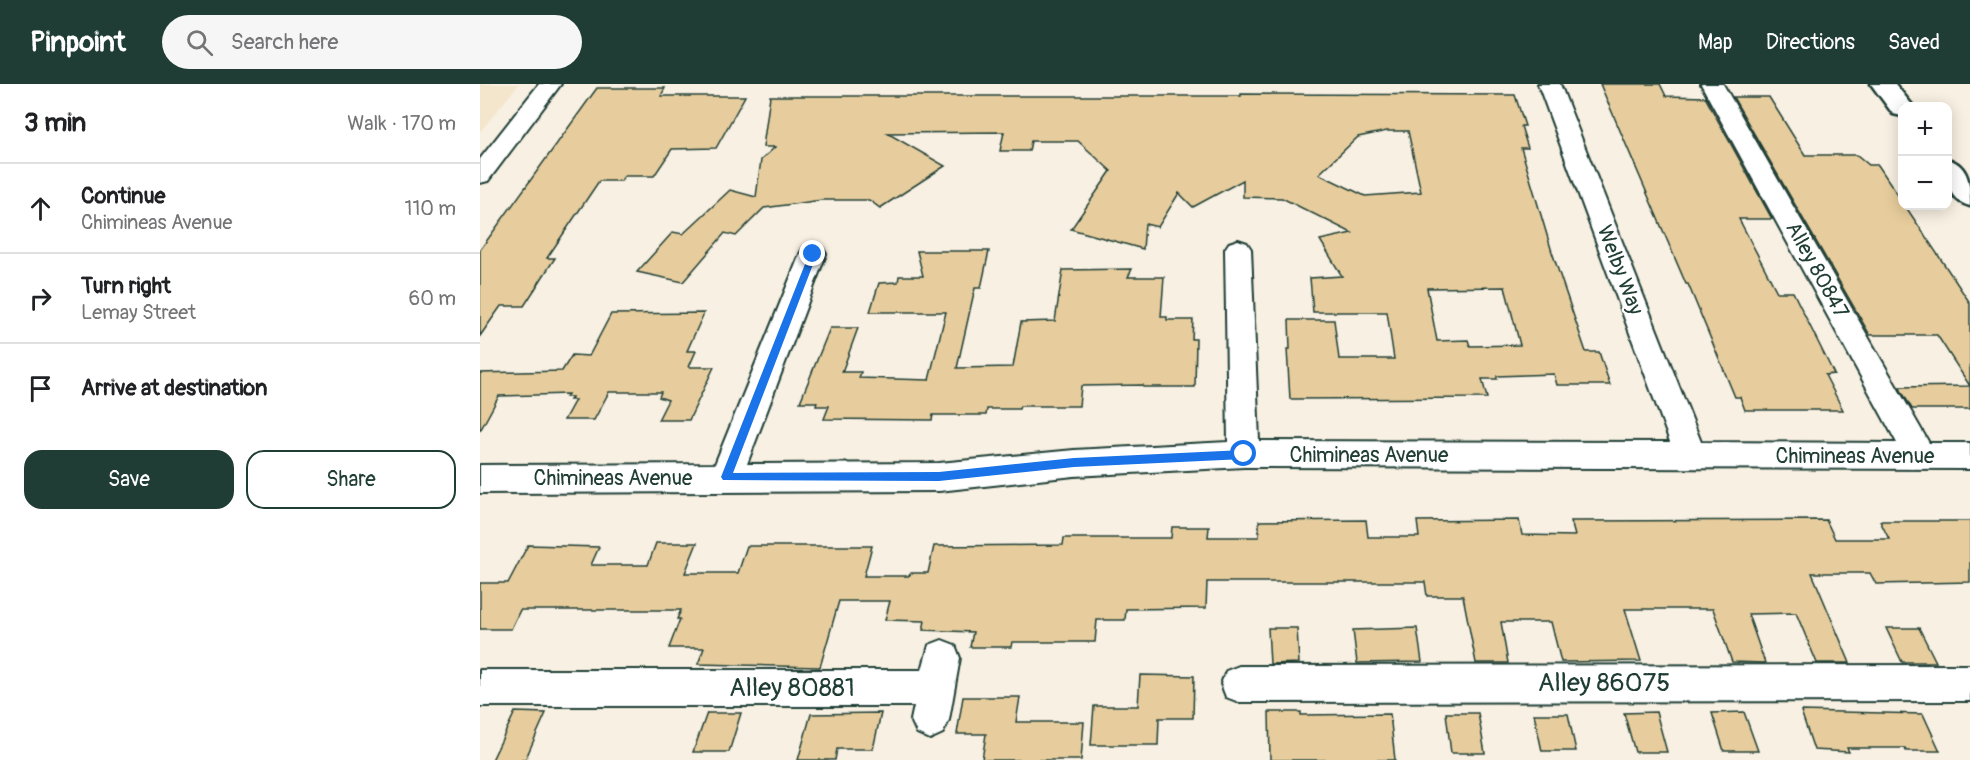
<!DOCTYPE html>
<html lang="en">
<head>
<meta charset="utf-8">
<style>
  body { margin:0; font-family:Pangolin,sans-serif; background:#f6f6f6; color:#202124 }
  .controls { position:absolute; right:18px; top:18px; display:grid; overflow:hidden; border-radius:12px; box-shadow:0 3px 15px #0003 }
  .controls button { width:54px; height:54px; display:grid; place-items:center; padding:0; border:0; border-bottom:2px solid #e0e0e0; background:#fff; color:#202124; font:30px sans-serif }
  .stop { position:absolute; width:18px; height:18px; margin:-14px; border:4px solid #1a73e8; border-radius:50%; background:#fff }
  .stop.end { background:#1a73e8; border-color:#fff; box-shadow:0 2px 6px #0008 }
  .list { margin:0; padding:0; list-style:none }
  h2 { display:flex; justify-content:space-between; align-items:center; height:78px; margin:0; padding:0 24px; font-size:26px }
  h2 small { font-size:20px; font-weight:400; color:#757577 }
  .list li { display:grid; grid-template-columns:39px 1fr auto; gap:18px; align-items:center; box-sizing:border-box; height:90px; padding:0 24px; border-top:2px solid #e0e0e0 }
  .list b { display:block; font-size:22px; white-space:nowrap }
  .list p { margin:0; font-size:20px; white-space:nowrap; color:#757577 }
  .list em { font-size:20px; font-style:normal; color:#757577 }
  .actions { display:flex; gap:12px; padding:18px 24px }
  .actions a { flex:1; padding:14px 0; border:2px solid #1f3d34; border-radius:18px; text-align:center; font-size:21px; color:#1f3d34 }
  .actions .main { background:#1f3d34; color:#fff }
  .icon { flex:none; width:33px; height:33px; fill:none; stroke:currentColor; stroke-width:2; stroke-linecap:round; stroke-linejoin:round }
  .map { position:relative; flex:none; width:1490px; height:676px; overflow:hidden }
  header { display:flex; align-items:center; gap:36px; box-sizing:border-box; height:84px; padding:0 30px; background:#1f3d34; color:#fff }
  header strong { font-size:28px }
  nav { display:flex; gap:33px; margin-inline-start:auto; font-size:21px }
  .search { width:420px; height:54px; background:#f6f6f6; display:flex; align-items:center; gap:15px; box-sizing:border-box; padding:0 21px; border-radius:33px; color:#757577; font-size:22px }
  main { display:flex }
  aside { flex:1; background:#fff }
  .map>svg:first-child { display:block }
  .built { fill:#f3e6cd }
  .building { fill:#e7cd9d; stroke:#1f3d34; stroke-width:1.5; fill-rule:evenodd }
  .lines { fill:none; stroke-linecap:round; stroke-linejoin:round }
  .minor-casing { stroke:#1f3d34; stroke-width:4 }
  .major-casing { stroke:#1f3d34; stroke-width:5 }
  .minor { fill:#fff; fill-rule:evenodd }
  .major { fill:#fff; fill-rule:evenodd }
  .route { fill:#1a73e8 }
  .labels { text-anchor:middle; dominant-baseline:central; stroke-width:4.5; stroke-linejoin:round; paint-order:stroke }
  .street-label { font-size:21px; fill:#1f3d34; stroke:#fff }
  .near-street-label { font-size:26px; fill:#1f3d34; stroke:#fff }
</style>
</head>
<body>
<header>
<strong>Pinpoint</strong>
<div class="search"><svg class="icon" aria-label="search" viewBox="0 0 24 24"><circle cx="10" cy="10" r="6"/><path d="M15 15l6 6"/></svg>Search here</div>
<nav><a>Map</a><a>Directions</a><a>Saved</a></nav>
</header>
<main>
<aside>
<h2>3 min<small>Walk · 170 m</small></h2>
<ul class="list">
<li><svg class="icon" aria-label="ahead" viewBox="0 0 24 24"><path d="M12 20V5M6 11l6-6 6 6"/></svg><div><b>Continue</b><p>Chimineas Avenue</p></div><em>110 m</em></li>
<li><svg class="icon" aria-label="right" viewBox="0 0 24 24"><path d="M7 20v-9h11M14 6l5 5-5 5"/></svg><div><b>Turn right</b><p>Lemay Street</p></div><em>60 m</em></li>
<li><svg class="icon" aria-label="arrive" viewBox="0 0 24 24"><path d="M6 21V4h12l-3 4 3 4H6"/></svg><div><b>Arrive at destination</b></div></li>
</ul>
<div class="actions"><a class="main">Save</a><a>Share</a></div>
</aside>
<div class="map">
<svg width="1490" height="676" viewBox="0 0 1490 676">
  <rect width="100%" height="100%" fill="#f8f0e2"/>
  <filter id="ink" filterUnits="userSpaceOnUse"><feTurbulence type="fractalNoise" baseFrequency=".0167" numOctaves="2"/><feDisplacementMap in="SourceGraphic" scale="12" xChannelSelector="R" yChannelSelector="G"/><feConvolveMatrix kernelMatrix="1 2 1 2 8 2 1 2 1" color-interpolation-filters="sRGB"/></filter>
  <g filter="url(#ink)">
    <path class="built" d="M0,0H39L0,48Z"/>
    <g class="building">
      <path d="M1120,0H1180L1186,12L1225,13L1292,135H1259L1297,208H1313L1354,290L1345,291L1363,326H1265L1260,313H1255L1208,200H1206Z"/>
      <path d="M117,4H185L181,12H265L236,64L192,65L174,92H144L141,97H119L67,174H75L44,222H21L0,252V166Z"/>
      <path d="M761,10L1035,11L1045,42H1041L1048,64H1041L1072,168L1106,268H1119L1130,301H1077L1074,290L1017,292V295H1002L1007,314L810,315L807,265H810L809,236H854L859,275H914L907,228H833L830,194L862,192L840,156L872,149L802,114L763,113V96L713,123L699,109L678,143L665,140L663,165L591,145L631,87L598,57H551L549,67H520L524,48L407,49L465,82L400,124L389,116H342L284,124L256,152L245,149L203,198L157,188L193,148L203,150L250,106L276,113L281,76L295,63H283L290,12H761ZM907,47H928L941,108L885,112L839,90L878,53ZM1025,203L1040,261L990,262L988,256L957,257L947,204Z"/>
      <path d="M1253,13H1289L1325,71H1377L1389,81H1398L1490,219V325H1432L1419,303L1490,302L1457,251H1390Z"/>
      <path d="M437,167H509L501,204H495L477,284L533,283L541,238L575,237L583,186L652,185L648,193H684L681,233H687V236H713L712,255H716L715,303H663V301L601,302L599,322H540L539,325H507L506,331H453L452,336L344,335L349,322H336L337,318H320L350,244H378L362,288H381L379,294L449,296L466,228H390L399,199L418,198L419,192H443Z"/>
      <path d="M224,229L207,267H216L209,283H234L209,336H178L188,316L179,313L181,308H129L114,336H84L95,316H90L92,313H86L88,310L19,312L0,347V289L82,287L92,271L109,272L131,230Z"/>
      <path d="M886,436L888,453H939L937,437L1039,436L1042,451L1095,452L1091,437L1346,436L1355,455H1409L1400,437H1490V498L1396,500L1390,489H1332L1370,579H1337L1316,529L1268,530L1285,579L1252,578L1233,525H1145L1161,577L1081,578L1071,538H1021L1028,579H996L983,512H947L945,498H727L726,524L646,525L645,536H617L615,558H532L531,563H490L493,548L443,546L445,537L405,536L410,517H359L340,583L218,580L224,564H189L200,535H197L201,526H40L31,545H0V499H28L48,461L119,463L111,481H168L176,459H217L205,489H258L267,462H392L384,492H429L431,489H448L454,462L583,461L584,454H691L692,443H729L728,453H779V437Z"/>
      <path d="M788,544H817L819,579L790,580Z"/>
      <path d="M937,544L942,578L877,579L873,546Z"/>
      <path d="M1406,544H1439L1456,578H1422Z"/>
      <path d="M660,591L714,592L713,634H679L678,661H611L614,622H658Z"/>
      <path d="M483,613H540L536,638H604L601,676H502L506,650H477Z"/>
      <path d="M1321,627L1443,630L1460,667H1426L1425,664H1367L1369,668L1334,666Z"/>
      <path d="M35,628L66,629L45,676H12Z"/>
      <path d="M789,628H821V631L910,630L915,676H790Z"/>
      <path d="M1176,628L1187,668H1155L1144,629Z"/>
      <path d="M1264,628L1278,667H1244L1232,629Z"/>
      <path d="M227,629H261L249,668H213Z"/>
      <path d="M401,629L393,665H357L355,676H318L331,630Z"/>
      <path d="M966,629H998L1005,669H971Z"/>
      <path d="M1054,630H1088L1096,667H1062Z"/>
    </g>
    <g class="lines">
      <defs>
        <g id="minor">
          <path d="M59,0H81L8,97L0,99V75Z"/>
          <path d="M1058,0H1080L1221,358L1417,359L1221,0H1243L1449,359H1490V385L764,383L594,392L459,407L0,409V381L235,380L320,170L324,163L333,161L342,163L346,170L267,380L459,379L594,366L748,358L745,165L749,159L758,156L767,159L771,165L779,357L1190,358Z"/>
          <path d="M462,556L475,561L480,574L469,636L463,649L450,655L437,649L431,636L434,622H0V586H442L449,561Z"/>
          <path d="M1490,581V617L759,618L746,613L741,600L746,587L759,582Z"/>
        </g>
        <g id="major">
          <path d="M1391,0H1415L1433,22H1422V32L1413,30Z"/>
          <path d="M1468,75C1490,82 1490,102 1490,122C1467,116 1466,95 1468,75Z"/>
        </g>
      </defs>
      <use href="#minor" class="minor-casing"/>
      <use href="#major" class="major-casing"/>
      <use href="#minor" class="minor"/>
      <use href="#major" class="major"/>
    </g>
  </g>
  <path class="route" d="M333,167L337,170L253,389L459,388L594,374L764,366L769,370L764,375L594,383L459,397L243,396L241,393L329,170Z"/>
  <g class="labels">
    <g class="street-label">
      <text transform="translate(1140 186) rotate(69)">Welby Way</text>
      <text transform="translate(1337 186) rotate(61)">Alley 80847</text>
      <text x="889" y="371">Chimineas Avenue</text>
      <text x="1375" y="372">Chimineas Avenue</text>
      <text x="133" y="394">Chimineas Avenue</text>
    </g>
    <g class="near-street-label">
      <text x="1124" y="599">Alley 86075</text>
      <text x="312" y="604">Alley 80881</text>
    </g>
  </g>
</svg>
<div class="controls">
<button>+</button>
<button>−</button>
</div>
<div class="stop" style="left:764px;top:370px"></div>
<div class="stop end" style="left:333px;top:170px"></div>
</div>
</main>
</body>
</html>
